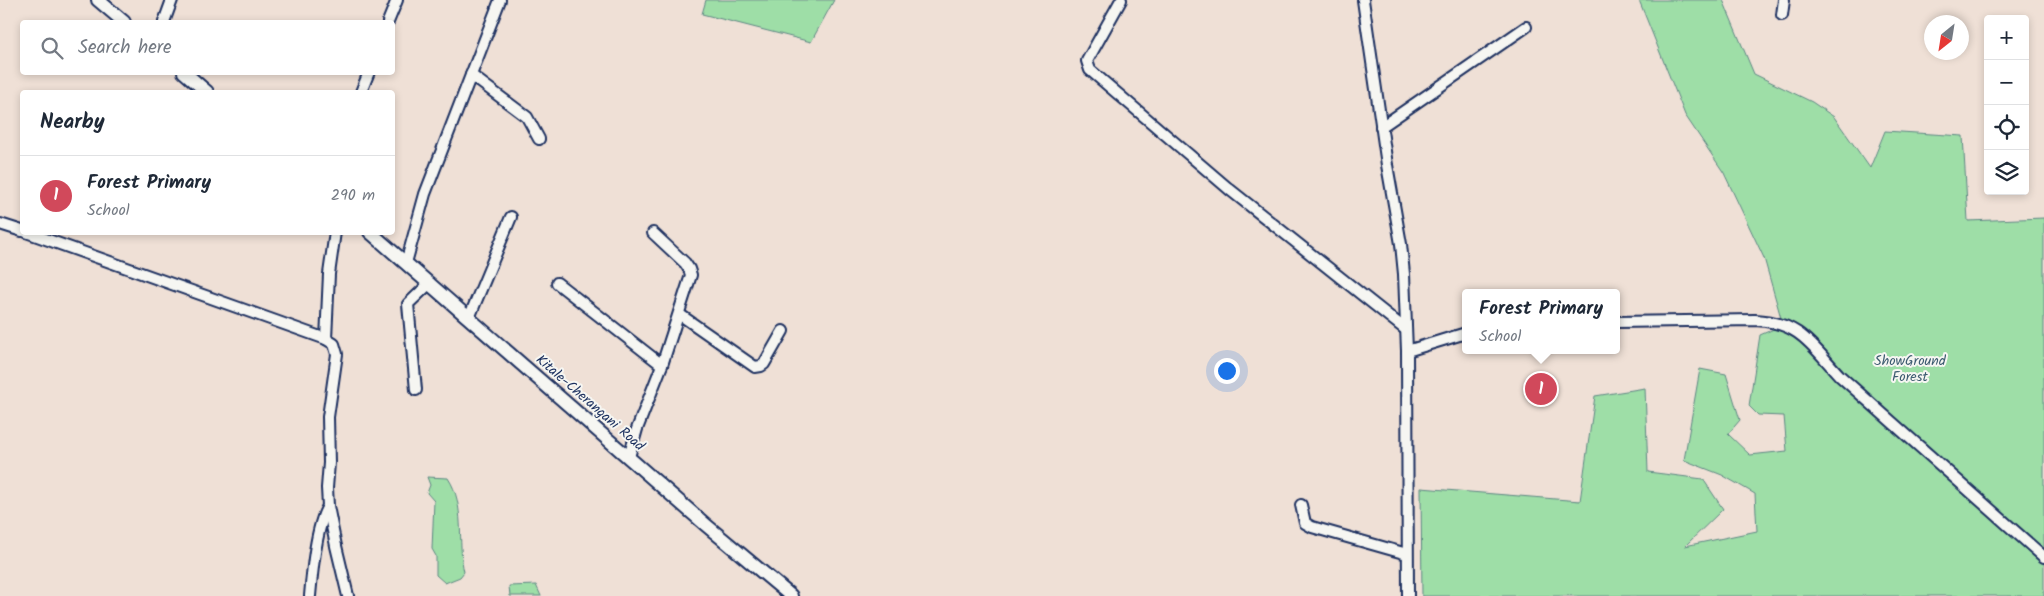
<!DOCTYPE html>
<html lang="en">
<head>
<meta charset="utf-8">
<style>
  body { margin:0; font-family:Kalam,sans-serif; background:#f6f6f7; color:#1f2937 }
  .controls { position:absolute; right:15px; top:15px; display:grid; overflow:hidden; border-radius:5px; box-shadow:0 2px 8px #0003 }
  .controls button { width:45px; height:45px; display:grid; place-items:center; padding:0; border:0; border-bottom:1px solid #e0e1e3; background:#fff; color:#1f2937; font:25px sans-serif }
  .compass { position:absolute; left:1924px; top:15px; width:45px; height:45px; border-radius:50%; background:#fff; box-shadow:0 2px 8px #0003; rotate:210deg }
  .you { position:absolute; left:1226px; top:370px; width:18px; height:18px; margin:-12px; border:4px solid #fff; border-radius:50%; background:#1a73e8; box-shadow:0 0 0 8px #1a73e833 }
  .badge { display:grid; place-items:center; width:32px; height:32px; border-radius:50%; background:#d1495b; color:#fff; font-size:16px; font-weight:700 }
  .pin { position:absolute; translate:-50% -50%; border:2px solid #fff; box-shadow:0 1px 5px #0006 }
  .popup { position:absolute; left:1462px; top:289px; width:158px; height:65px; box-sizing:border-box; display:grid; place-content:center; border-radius:5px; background:#fff; filter:drop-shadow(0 1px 4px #0005); font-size:16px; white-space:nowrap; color:#747a83 }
  .popup b { font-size:19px; color:#1f2937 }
  .popup::after { content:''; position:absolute; left:50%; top:100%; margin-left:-10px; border:10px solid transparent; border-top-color:#fff }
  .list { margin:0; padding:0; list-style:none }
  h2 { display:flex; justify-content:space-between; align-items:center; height:65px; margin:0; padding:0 20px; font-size:21px }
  h2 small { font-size:16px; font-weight:400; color:#747a83 }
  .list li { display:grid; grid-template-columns:32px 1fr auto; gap:15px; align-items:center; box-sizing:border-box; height:80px; padding:0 20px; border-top:1px solid #e0e1e3 }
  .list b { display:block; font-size:19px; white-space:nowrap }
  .list p { margin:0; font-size:16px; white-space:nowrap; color:#747a83 }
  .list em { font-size:16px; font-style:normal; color:#747a83 }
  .icon { flex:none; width:28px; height:28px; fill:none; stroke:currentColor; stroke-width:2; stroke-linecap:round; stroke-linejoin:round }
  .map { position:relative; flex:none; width:2044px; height:596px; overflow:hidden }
  .search { position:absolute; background:#fff; box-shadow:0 2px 8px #0003; left:20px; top:20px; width:375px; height:55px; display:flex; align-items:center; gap:12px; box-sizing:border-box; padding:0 18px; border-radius:5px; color:#747a83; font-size:19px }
  .panel { position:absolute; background:#fff; box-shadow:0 2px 8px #0003; left:20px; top:90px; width:375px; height:145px; border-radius:5px }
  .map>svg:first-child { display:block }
  .green { fill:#9edea7; stroke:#5c8682 }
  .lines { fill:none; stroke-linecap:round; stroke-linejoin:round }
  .minor-casing { stroke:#1b2f5e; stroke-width:14 }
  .major-casing { stroke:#1b2f5e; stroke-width:16 }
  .minor { stroke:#f6f6f2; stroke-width:10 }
  .major { stroke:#f6f6f2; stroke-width:12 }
  .labels { text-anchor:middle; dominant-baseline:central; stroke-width:4; stroke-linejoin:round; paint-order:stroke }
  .park-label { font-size:14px; fill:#3c5b70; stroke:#f6f6f2 }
  .street-label { font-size:14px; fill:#1b2f5e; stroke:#f6f6f2 }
</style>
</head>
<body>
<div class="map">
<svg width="2044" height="596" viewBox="0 0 2044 596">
  <rect width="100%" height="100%" fill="#efe0d6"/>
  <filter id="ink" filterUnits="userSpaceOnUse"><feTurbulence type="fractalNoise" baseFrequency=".02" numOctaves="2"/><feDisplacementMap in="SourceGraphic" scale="10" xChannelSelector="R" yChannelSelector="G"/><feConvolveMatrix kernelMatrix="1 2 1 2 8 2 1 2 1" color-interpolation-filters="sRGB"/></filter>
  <g filter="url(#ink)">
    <g class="green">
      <path d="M706,0H834L811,42L702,14Z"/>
      <path d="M1639,0H1723L1754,74L1812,102L1834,117L1870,168L1885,131L1963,136L1968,221L2044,218V596H1422L1421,488L1580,501L1595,396L1645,388L1648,472L1703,479L1723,509L1685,546L1757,531L1755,494L1722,475L1684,460L1700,369L1726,374L1740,420L1728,434L1750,455L1787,451L1784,416L1758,415L1749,406L1760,335L1783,325L1764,258L1724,173L1685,115Z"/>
      <path d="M427,477L448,478C466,505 457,542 464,572L460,577L445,583L436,575V556L432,549L434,501L427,493L430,485Z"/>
      <path d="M536,585L541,596H510L509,586Z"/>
    </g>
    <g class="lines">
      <defs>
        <g id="minor">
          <path d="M1121,0L1087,61L1090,70L1229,189L1405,329"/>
          <path d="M1363,0L1387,165L1401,244L1404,274L1407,351L1408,596"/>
          <path d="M1782,15L1784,0"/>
          <path d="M164,22L172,0"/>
          <path d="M388,22L397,0"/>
          <path d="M471,75L527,117L539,139"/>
          <path d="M361,92L369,72"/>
          <path d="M1381,127L1526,27"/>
          <path d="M0,224L22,231"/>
          <path d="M26,232L326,339L334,344L337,354L328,417L329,463L327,488L328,506L336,546L348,596"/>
          <path d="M406,263L425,194L500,0"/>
          <path d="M557,283L662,365"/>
          <path d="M679,314L755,367L761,366L764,364L783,331"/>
          <path d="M469,318L511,217"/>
          <path d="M1616,322L1755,320C1800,322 1812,346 1840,376L2044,557"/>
          <path d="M326,339L329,274L335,232"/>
          <path d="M1407,351L1466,333"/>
          <path d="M416,390L408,304L430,283"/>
          <path d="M629,457L637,429L662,365L691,275L689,269L685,263L653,233"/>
          <path d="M1301,505L1305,523L1312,527L1407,554"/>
          <path d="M310,596C312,572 316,526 328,506"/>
        </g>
        <g id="major">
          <path d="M98,0L124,22"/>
          <path d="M184,72L207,92"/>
          <path d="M370,232L706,525L791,596"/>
        </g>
      </defs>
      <use href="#minor" class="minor-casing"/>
      <use href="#major" class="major-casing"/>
      <use href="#minor" class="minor"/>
      <use href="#major" class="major"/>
    </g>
  </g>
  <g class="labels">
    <g class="park-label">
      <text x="1910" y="361">ShowGround<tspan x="1910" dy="16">Forest</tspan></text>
    </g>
    <g class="street-label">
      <text transform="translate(590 403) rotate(41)">Kitale-Cherangani Road</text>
    </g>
  </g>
</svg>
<div class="controls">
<button>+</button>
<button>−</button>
<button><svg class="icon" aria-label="locate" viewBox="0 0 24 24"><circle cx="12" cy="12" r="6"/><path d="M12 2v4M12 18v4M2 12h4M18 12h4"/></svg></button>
<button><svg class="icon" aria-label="layers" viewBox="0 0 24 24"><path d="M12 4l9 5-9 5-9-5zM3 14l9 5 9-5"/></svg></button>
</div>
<svg class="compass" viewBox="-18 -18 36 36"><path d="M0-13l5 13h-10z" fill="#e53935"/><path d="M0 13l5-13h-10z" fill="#747a83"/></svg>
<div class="you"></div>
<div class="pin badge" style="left:1541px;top:389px">1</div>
<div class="popup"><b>Forest Primary</b>School</div>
<div class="search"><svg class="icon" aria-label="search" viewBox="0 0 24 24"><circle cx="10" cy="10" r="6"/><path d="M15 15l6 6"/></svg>Search here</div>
<section class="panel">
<h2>Nearby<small></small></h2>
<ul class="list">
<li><span class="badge">1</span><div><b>Forest Primary</b><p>School</p></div><em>290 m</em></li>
</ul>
</section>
</div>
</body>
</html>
